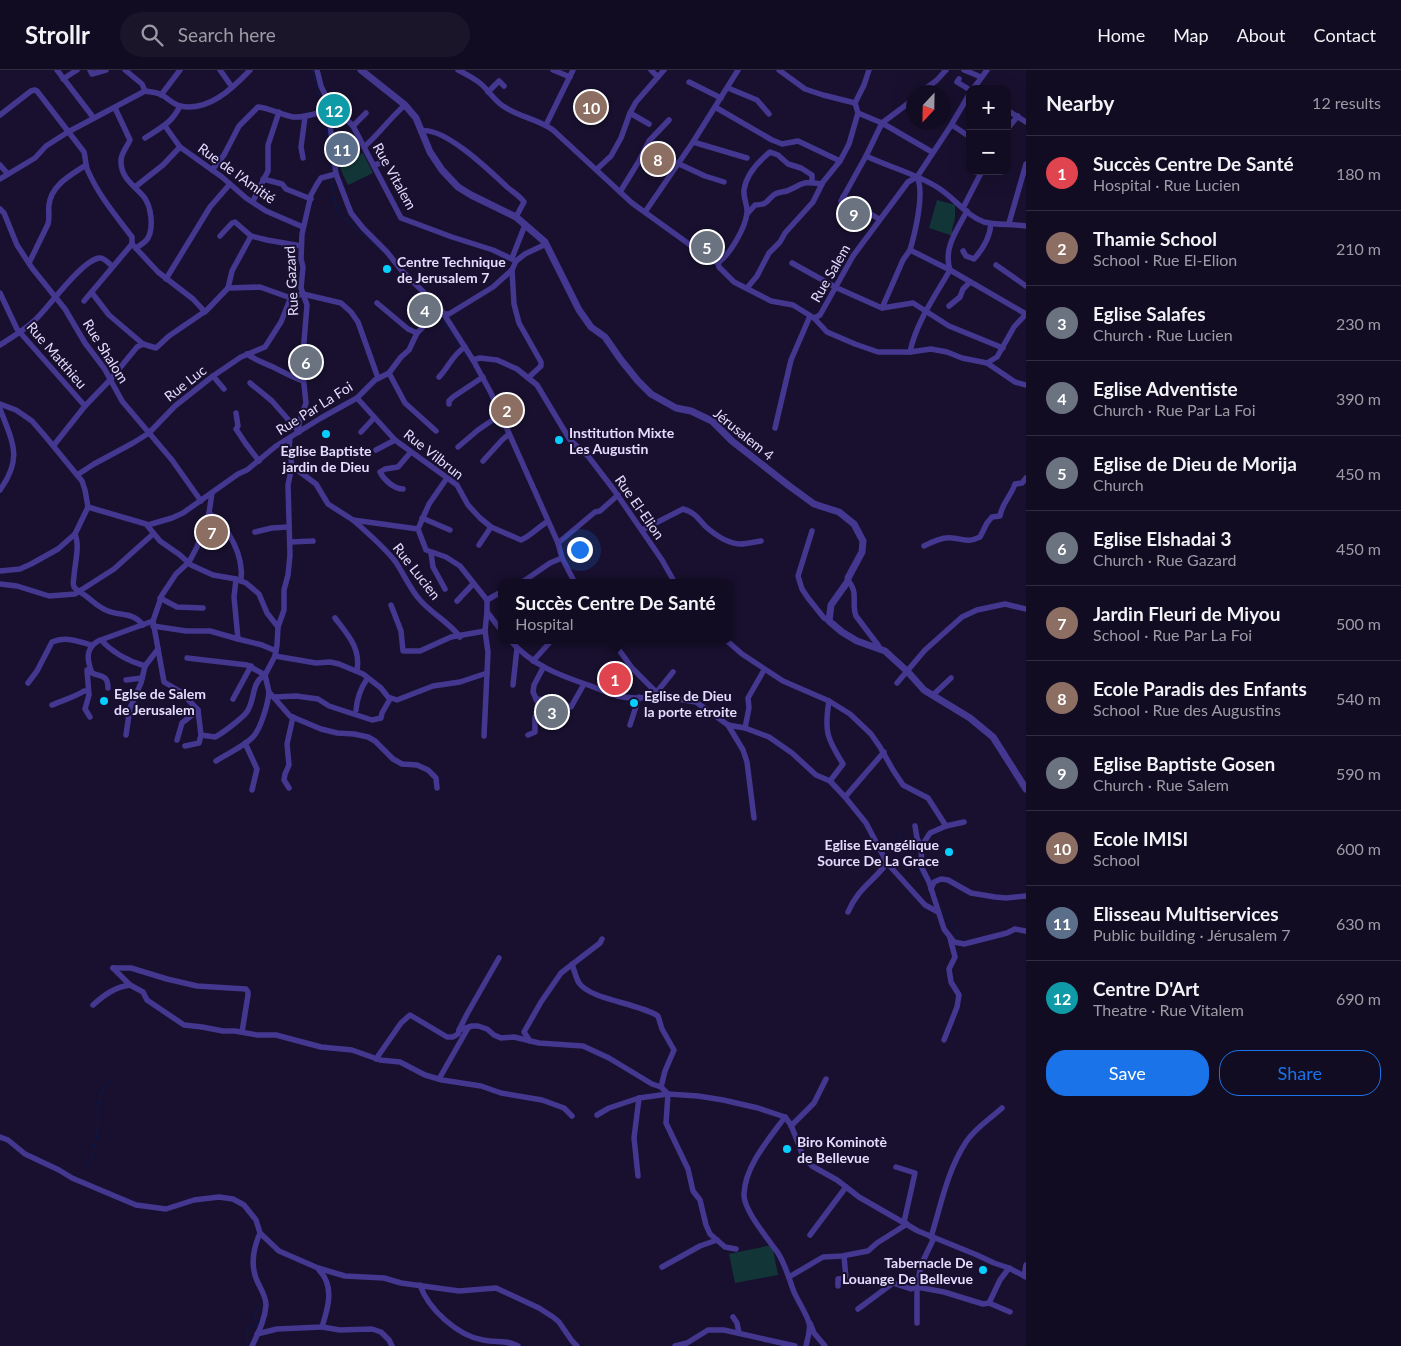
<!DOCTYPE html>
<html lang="en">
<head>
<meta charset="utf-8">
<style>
  body { margin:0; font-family:Lato,sans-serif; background:#1b152a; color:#f1f3f6 }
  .controls { position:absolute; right:15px; top:15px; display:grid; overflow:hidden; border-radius:10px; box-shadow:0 5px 20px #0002 }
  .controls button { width:45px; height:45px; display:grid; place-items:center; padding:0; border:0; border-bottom:1px solid #312c40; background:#120c22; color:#f1f3f6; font:25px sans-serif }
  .compass { position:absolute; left:906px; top:15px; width:45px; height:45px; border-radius:50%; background:#120c22; box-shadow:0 5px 20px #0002; rotate:202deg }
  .you { position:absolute; left:579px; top:479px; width:18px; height:18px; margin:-12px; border:4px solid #fff; border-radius:50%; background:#1a73e8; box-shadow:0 0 0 8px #1a73e833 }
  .badge { display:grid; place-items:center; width:32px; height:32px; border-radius:50%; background:#1a73e8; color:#fff; font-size:16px; font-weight:700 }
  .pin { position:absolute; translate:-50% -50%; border:2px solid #fff; box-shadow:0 1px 5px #0006 }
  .popup { position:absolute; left:498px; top:509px; width:235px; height:65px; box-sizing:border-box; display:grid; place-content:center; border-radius:10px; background:#120c22; filter:drop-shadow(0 1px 4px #0005); font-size:16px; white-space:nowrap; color:#9c9ba5 }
  .popup b { font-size:19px; color:#f1f3f6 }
  .popup::after { content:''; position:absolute; left:50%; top:100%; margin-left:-10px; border:10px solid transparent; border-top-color:#120c22 }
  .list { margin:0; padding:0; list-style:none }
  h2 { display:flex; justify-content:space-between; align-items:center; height:65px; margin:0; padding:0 20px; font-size:21px }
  h2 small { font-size:16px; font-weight:400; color:#9c9ba5 }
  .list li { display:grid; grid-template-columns:32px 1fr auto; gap:15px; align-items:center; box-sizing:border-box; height:75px; padding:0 20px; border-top:1px solid #312c40 }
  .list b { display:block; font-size:19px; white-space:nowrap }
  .list p { margin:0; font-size:16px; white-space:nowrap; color:#9c9ba5 }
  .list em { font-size:16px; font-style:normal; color:#9c9ba5 }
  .actions { display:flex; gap:10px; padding:15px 20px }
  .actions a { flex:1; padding:11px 0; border:1px solid #1a73e8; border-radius:20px; text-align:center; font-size:18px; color:#1a73e8 }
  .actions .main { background:#1a73e8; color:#fff }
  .icon { flex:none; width:28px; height:28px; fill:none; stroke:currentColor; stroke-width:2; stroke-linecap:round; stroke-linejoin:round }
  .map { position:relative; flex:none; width:1026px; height:1276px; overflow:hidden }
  header { display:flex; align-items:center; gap:30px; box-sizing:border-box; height:70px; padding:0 25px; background:#120c22; border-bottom:1px solid #312c40 }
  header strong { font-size:24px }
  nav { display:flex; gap:28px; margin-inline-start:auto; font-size:18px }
  .search { width:350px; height:45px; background:#1b152a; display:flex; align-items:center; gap:12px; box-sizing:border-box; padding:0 18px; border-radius:28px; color:#9c9ba5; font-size:19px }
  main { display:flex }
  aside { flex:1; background:#120c22 }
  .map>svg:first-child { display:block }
  .green { fill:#123638 }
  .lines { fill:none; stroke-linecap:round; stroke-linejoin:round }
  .stream { stroke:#071a4f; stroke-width:1 }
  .minor { stroke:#443790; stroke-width:5.5 }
  .tertiary { stroke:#443790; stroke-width:7 }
  .poi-dot { fill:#08ceff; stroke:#18102e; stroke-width:2 }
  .labels { text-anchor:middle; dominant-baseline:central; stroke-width:4; stroke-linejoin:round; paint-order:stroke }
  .street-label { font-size:14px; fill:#e4dcff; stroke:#18102e }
  .poi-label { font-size:14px; font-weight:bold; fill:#e4dcff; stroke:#18102e; text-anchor:start }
</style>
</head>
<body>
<header>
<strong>Strollr</strong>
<div class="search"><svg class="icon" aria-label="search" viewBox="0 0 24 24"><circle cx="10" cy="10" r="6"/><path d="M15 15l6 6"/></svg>Search here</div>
<nav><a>Home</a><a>Map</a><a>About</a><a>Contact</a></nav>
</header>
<main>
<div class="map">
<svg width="1026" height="1276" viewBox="0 0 1026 1276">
  <rect width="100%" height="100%" fill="#18102e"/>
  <g class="green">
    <path d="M363,83L373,103L348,115L338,94Z"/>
    <path d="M937,130L955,135V149L952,159L953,166L929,158Z"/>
    <path d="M772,1175L778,1205L735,1213L729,1184Z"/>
  </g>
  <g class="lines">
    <g class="stream">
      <path d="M312,0L323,40"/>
      <path d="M324,44L332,102"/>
      <path d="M331,108C333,117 335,141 340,146"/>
      <path d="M344,148L382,181"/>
      <path d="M402,205L417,219"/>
      <path d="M423,226L432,234L437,242"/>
      <path d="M440,247L460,277"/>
      <path d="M462,280L466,286"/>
      <path d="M898,764L925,810"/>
      <path d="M941,840L955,857L960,870"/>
      <path d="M87,1097L94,1086C92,1075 97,1072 97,1062C100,1037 92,1027 114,1006"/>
      <path d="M242,1276L248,1271L247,1261L250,1258L257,1254L254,1244L263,1233"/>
    </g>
    <g class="minor">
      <path d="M57,0L93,47"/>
      <path d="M90,0L92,4L106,0"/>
      <path d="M125,0L142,14L145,21"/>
      <path d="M220,0L232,17"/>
      <path d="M317,0L321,16L327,29L336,104L351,143L363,158L387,182L402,201L440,238L473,290L491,323L558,473L562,488L550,493L521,513"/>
      <path d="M458,0C466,4 474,8 481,14C489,21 494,30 503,36C519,47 538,49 553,60L632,133L707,187L718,193L719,197L734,212L771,231L793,235L814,248L827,262L855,274L878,282H910L931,279L947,282L962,288L987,293L1015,312L1026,315"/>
      <path d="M553,0L570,7"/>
      <path d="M651,0L658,7"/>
      <path d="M779,0L805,19L823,25L855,33"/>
      <path d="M964,0L981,7"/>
      <path d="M63,9L77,0"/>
      <path d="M959,9L957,12L970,20"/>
      <path d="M689,12L721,28"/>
      <path d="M728,18L757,30L769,44"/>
      <path d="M973,19L987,0"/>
      <path d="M488,22L499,11L504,16"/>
      <path d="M921,22L937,10L946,0"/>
      <path d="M161,25L180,0"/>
      <path d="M327,29L353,56L401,148L452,167L493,180L516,191"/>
      <path d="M715,37L772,70L782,74L798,71L840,91"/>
      <path d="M115,38L130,70C127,77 120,84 121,92C121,108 134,115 144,127C151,136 154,157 148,168C145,173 140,175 136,178"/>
      <path d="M1007,40L1026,52"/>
      <path d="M630,43L649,54"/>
      <path d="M858,43L882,53L932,82"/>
      <path d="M0,45L31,21L35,20L37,21L84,82C86,89 85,95 88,101C99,126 116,146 132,167V174L158,202L193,229L205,242"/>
      <path d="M546,55L573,0"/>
      <path d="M952,55L970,67"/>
      <path d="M165,56L180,77L222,107L246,128L266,141L303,157"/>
      <path d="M353,56L366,43"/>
      <path d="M1007,59L1018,46"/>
      <path d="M421,61C444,56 491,102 507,117C513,122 520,126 524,132L516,147"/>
      <path d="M145,68C160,58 172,53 180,36"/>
      <path d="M693,72L747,88"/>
      <path d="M364,77C379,64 390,48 405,35"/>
      <path d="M866,86C889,97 920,105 940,119C955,129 967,146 984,152C994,155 1014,154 1026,156"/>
      <path d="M303,88L301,77L305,47"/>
      <path d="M677,93L705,106L724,112"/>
      <path d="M0,95L8,104"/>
      <path d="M374,95L385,92"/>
      <path d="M597,99L611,86L621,68L630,43L636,32L664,0"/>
      <path d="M212,100L224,85L239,56L258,37C270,38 281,45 293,47C305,48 317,43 329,40"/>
      <path d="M917,107C925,122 915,163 910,180L950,200L1026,244"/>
      <path d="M0,109L35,88L46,76L68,62L145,21C150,22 155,22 160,24C167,27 172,34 180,36C208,42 232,19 250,0"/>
      <path d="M263,109L282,114L286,119L311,129"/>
      <path d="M135,117L163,95L180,77"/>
      <path d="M620,122L639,91L649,71L669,50"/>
      <path d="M843,127L879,149"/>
      <path d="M253,131L268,101V75L279,42"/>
      <path d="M841,131L866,86L882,53L914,29"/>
      <path d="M963,138L982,101"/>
      <path d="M0,139L4,143L17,175L32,198L65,239L85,273L104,298L122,331L172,390L201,431"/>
      <path d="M645,142L693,72L738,0"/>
      <path d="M747,144L755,135C769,135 766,130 775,124C779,122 783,122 787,121C805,113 801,111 822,114"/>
      <path d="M1009,153L1026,94"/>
      <path d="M220,166L232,153L235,152L251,166"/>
      <path d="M963,181L966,186L974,189C983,179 990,167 991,154"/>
      <path d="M512,188L525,155"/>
      <path d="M29,193L48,154C50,147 48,142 49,135C51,115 71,105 86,95"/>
      <path d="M718,193C730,184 745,159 747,143C748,136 743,128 744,120C746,105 759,91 770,82L778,85L788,94L801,98L812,105V112"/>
      <path d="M792,193L837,218L882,238L913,233L949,256L1003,278"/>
      <path d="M996,195L1026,216"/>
      <path d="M512,200L514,234L519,253L541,292V296L528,308"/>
      <path d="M166,209L210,137L230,114"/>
      <path d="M228,218L232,201L251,166L267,170L301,176"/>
      <path d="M747,218L757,206L769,183L780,172L785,163L813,132L823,112L840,91L849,74L858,43L855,33L864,15L869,0"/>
      <path d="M0,223L17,259L85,336"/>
      <path d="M92,223L109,245L143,274"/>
      <path d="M84,231L132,174"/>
      <path d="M377,233L408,259L417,263"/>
      <path d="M949,236L960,227L963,219L970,212"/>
      <path d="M882,238L903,190L910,180"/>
      <path d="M814,248L820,245L853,186L908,112L917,107L950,57L970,23"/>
      <path d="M0,275C12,267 25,260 35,250C49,237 81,191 99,188C104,187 108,193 112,196"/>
      <path d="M910,282C916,253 935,226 950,200C943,178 957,160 967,141"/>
      <path d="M247,284C255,290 264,293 273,297C283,302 292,307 303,311"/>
      <path d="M473,290L480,288L497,290L517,299L537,315L570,370L588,386L614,420L662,490L675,513"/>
      <path d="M987,293L997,287L1014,257L1026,244"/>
      <path d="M389,303L405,333L436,361"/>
      <path d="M213,306L224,319"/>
      <path d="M439,307C449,297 452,285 465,277"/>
      <path d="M250,313L272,331L299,362"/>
      <path d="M357,328L395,370L457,415L468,435L480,448L491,457L521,470C531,466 538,457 547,452"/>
      <path d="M0,334L16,340L32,351L45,366L82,411L85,420L88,437"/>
      <path d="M449,334V331L453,327L483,307"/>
      <path d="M0,339C13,373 23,388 0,420"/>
      <path d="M236,343L238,356L236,359L246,374L259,391"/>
      <path d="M775,358L791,290L810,246"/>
      <path d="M299,362V353L306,333L302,296L307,235L301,218L303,197L301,189L302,164L311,125L317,114L321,108L336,104"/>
      <path d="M361,362L374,348"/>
      <path d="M290,368L289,377L292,396L288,415L290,485L288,505L284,520V540L278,557L277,575L275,586L265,605L269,622L290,646L321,659L337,663L354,664L368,667L375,671L393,689L402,694L417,695L428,700L436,708L437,718"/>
      <path d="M54,375L85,336L110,310L137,277L143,274L156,278L169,266L207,240L228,218L260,217L288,227L303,224L341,233L351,242L358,252L378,308"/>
      <path d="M458,377L478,360L500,345"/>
      <path d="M376,380L395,370"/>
      <path d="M483,391L502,370L509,364"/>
      <path d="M292,396L316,414L328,434L353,450L418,459L426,480L446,487L460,496L487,530V542L501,560"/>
      <path d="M77,405L94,394L133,373L149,363L175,336L213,306L241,287L265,277L281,252L291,227"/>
      <path d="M403,419C394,419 384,410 380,402L385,399L398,397L410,383"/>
      <path d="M209,443C229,458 244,485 241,511"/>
      <path d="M422,448L450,460"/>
      <path d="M353,450C368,463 383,476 395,491C404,504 410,519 420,530C432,544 449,552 460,567"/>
      <path d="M148,455L172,448L183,443L238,404L247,400L276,376L321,348L357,328L375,310L389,303L401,287L409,280L417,263L436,244H449L493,217L512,200L516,191L525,184L546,174"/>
      <path d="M418,459L429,434L447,408"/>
      <path d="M642,460L683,439C694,442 698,448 705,456C714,464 728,474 741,474C747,474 754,472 761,471"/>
      <path d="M812,461L798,506L802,519L808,528L824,548L829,551"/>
      <path d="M255,462L272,458L288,457"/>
      <path d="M75,464C80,476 75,492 74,506C74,510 72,513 74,517C77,521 82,523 86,526C94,532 98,537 108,541C121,546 133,542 143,555"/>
      <path d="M291,472L313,471"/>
      <path d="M558,473L595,442L600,441L618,425"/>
      <path d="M479,475L491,457"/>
      <path d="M924,476C932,472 942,467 952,468C965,469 967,473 980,467L987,453L992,447L1000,446C1002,433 1011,426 1015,414L1022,413L1026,408"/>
      <path d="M431,483L433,497L445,519"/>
      <path d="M562,488L575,513"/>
      <path d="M0,501L20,499L31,494L58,479L75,464L88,437L146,454L160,471L180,485L191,495L213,505L236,509L246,513L259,524L267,543L278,557"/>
      <path d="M236,509L234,527L238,569L262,575L276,581"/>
      <path d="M848,511C859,522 851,534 856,546L878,575L880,579"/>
      <path d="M0,514L17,516L49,526L75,524L114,499L153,464"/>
      <path d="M160,528L177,537L203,538"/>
      <path d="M487,530L501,522"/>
      <path d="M457,531L473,514"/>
      <path d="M391,535L401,561L403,581H420L451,567L485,561"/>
      <path d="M335,548C348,565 361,578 357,601"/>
      <path d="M153,556L186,561H210L238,569"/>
      <path d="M101,570C113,583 128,591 145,596"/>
      <path d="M510,570C531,595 561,606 591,616C599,619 608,623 617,626C630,629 646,628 660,626"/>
      <path d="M612,570L632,598L660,626L696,632L728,655L745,658L769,667L792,683L816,705L830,711L845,727L866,753L887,793L925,835L938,842"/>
      <path d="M726,570L742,584L783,611L829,631L850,644L871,664L880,677L893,700L903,715L928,728L946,756"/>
      <path d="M275,586L316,593L330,592L339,594L363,604L381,618L388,627L397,630L433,616L460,612L487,603"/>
      <path d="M187,588L247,595L265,605C250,613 256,631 246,643C241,649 223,663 215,667L201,665L198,640L181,622L164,612L153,551L162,525L176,504L189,492L197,477L209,443L212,423"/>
      <path d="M533,591L552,570"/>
      <path d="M87,600L89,625L85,639L90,647"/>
      <path d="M126,610L142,608"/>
      <path d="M28,613L37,601L52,572C65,566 77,571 91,575"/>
      <path d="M897,613L925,580L962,547L977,540L1005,534L1026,539"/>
      <path d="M513,615L517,578"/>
      <path d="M108,618C108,604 100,607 92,603C87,590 85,579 98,571L153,551"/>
      <path d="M656,623L673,602"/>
      <path d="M933,625L951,608"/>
      <path d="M274,627L296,626L318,629L329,636L372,650L381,648L382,643L390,629"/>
      <path d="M233,629L251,596"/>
      <path d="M536,629L555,631L571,637L584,614"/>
      <path d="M829,631C824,662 827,668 843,694L830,711"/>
      <path d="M52,635C63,630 75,627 84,621H88"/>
      <path d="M356,640C357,629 360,619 367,609"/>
      <path d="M630,655L639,627"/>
      <path d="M728,655L743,680L747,692L754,748"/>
      <path d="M745,658L749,638L748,628L764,600"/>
      <path d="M126,665L130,638L141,613L145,596L158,579"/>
      <path d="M528,665L535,662V649L538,633L533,622L534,615L543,598"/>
      <path d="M484,666L488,582L485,561L487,542"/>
      <path d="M177,670L182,653L198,640"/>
      <path d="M245,673L257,699L252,720"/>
      <path d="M185,676L199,673L201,665"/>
      <path d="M216,691C228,683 243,677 253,667C261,658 268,634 269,622"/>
      <path d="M289,718L284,710L285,704L289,695L287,674L293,647"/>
      <path d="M845,727L884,682"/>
      <path d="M964,752L946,756L930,763L921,777L922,798L929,812L944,859L954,872L964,874L1007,863L1015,859L1026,861"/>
      <path d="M915,756L917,768L921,777"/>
      <path d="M931,819L934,812L941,809L948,810L971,823L995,827L1006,828L1026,826"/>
      <path d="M848,842C858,818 873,812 887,793"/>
      <path d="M572,894C574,900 576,908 579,913C591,930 638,933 658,946L662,959L674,980L665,1001L661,1017"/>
      <path d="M113,898L130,915L143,922L147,930L184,955L202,957L223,961H235L257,965H276L321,977L352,980L380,990L400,992L425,1005L442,1010L481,1016L501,1023L542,1030L564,1038L572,1046"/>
      <path d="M113,898H131L167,909L197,916L246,919L248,922V925L242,962"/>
      <path d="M93,935C104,925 115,917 130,915"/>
      <path d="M459,960L467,944L499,888"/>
      <path d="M944,970L957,937L959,925L951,912L949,899L955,887L950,868"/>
      <path d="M530,971L524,962L541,932L561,903L600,873L602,869"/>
      <path d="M376,989L401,953L410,945L447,967H453L458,964L459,960L472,956H478L487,959L494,965L501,968L514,967L539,973L583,976L609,988L652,1014L661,1017L668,1024L666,1053L688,1099L693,1121L700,1130L706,1155L710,1164L725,1177L736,1179"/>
      <path d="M439,1009L468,958"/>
      <path d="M597,1045L609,1038L639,1028L668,1024L698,1026L723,1030L758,1038L785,1047L791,1055L803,1086L812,1096L837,1110L859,1127L918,1161L977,1185L994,1193L1009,1198L1026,1207"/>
      <path d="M785,1047C769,1069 745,1096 744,1124C743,1140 769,1170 778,1183C786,1196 789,1209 794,1222C798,1231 807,1245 809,1253C811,1259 807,1270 806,1276"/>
      <path d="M791,1056L814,1033L826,1009"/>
      <path d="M0,1067L8,1070L25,1084L59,1100L72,1108L136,1135L166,1139L194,1130L219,1127L233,1129L244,1135L256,1150L260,1163L279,1181L318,1198L345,1206L384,1208L401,1213L459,1221L496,1218L539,1238L553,1247L559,1252L572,1271L577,1276"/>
      <path d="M896,1097L915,1103L904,1152"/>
      <path d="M638,1106L634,1068L639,1028"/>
      <path d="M810,1165L846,1117"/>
      <path d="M931,1167C941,1135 947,1101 966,1072C975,1058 990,1049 1002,1038"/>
      <path d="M662,1197L700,1176L717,1170"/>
      <path d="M1024,1206L1026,1195"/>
      <path d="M789,1207L823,1187L842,1186L868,1181L877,1173L907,1154"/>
      <path d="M420,1215C428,1239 458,1266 483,1270C498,1273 504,1269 518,1276"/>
      <path d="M838,1216V1209L846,1208L844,1186"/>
      <path d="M989,1233L1010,1242"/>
      <path d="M858,1239L893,1213L911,1219L917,1217L944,1222L983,1234L989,1233L1000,1210L1009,1198"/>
      <path d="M733,1247L737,1253L739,1263"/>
      <path d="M810,1253L814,1263L825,1276"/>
      <path d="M917,1253V1217L921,1195L934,1168"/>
      <path d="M322,1257L340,1260L372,1259L381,1262L389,1270L392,1276"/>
      <path d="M257,1264L277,1259L322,1257C328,1238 335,1216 319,1200"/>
      <path d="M252,1276C258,1263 265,1250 266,1235C266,1227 261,1219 258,1213C250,1197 253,1179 260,1163"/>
      <path d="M675,1276L687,1273L708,1260H724L795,1276"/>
    </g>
    <path class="tertiary" d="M361,0L405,35L416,48L430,82L442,100L458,117L471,125L516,147L545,172L579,240L591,257L605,267L621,290L638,311L651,324L676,338L691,341L712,351L732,371L788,415L814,434L839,442L854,454L863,471L862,482L848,508V511L831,535L829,551L842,562L857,571L885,581L908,602L924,620L970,648L993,667L1026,719"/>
  </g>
  <g class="poi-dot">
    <circle cx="387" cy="199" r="5"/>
    <circle cx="326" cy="364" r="5"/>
    <circle cx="559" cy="370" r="5"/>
    <circle cx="104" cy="631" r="5"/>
    <circle cx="634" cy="633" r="5"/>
    <circle cx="949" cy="782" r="5"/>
    <circle cx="787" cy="1079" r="5"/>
    <circle cx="983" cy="1200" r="5"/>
  </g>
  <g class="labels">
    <g class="street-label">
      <text transform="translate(237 103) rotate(36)">Rue de l'Amitié</text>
      <text transform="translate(395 106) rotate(61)">Rue Vitalem</text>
      <text transform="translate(830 203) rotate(-60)">Rue Salem</text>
      <text transform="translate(291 211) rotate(-93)">Rue Gazard</text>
      <text transform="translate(106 281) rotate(58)">Rue Shalom</text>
      <text transform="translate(57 285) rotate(49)">Rue Matthieu</text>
      <text transform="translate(185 313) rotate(-38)">Rue Luc</text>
      <text transform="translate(314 338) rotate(-32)">Rue Par La Foi</text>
      <text transform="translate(744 364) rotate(39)">Jérusalem 4</text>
      <text transform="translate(434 384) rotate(38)">Rue Vilbrun</text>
      <text transform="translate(640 437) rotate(55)">Rue El-Elion</text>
      <text transform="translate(417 501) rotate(52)">Rue Lucien</text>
    </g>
    <g class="poi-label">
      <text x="397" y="191">Centre Technique<tspan x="397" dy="16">de Jerusalem 7</tspan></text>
      <text x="569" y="362">Institution Mixte<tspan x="569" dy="16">Les Augustin</tspan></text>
      <text x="326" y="380" text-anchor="middle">Eglise Baptiste<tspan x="326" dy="16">jardin de Dieu</tspan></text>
      <text x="114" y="623">Eglse de Salem<tspan x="114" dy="16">de Jerusalem</tspan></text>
      <text x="644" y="625">Eglise de Dieu<tspan x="644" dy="16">la porte etroite</tspan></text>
      <text x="939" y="774" text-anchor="end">Eglise Evangélique<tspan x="939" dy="16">Source De La Grace</tspan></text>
      <text x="797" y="1071">Biro Kominotè<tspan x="797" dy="16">de Bellevue</tspan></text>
      <text x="973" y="1192" text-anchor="end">Tabernacle De<tspan x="973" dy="16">Louange De Bellevue</tspan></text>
    </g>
  </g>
</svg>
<div class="controls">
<button>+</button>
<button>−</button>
</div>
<svg class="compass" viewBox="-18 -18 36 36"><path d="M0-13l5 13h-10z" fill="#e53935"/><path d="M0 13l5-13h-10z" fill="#9c9ba5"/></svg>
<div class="you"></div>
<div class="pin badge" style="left:615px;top:609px;background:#e0444e">1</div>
<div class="popup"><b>Succès Centre De Santé</b>Hospital</div>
<div class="pin badge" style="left:507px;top:340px;background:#8d6e63">2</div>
<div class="pin badge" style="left:552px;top:642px;background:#6b7280">3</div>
<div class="pin badge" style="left:425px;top:240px;background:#6b7280">4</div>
<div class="pin badge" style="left:707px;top:177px;background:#6b7280">5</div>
<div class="pin badge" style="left:306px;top:292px;background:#6b7280">6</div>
<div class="pin badge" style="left:212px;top:462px;background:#8d6e63">7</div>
<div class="pin badge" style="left:658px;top:89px;background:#8d6e63">8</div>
<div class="pin badge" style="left:854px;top:144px;background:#6b7280">9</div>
<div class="pin badge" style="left:591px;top:37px;background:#8d6e63">10</div>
<div class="pin badge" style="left:342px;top:79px;background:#5c6f8a">11</div>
<div class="pin badge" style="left:334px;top:40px;background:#0f9aa8">12</div>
</div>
<aside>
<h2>Nearby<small>12 results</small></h2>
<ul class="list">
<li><span class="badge" style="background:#e0444e">1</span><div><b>Succès Centre De Santé</b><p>Hospital · Rue Lucien</p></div><em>180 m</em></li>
<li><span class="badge" style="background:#8d6e63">2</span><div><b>Thamie School</b><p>School · Rue El-Elion</p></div><em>210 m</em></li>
<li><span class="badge" style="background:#6b7280">3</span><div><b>Eglise Salafes</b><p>Church · Rue Lucien</p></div><em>230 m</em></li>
<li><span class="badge" style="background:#6b7280">4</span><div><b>Eglise Adventiste</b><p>Church · Rue Par La Foi</p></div><em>390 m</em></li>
<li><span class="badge" style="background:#6b7280">5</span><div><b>Eglise de Dieu de Morija</b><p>Church</p></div><em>450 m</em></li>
<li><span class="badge" style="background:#6b7280">6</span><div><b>Eglise Elshadai 3</b><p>Church · Rue Gazard</p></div><em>450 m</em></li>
<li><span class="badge" style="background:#8d6e63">7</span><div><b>Jardin Fleuri de Miyou</b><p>School · Rue Par La Foi</p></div><em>500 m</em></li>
<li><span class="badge" style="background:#8d6e63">8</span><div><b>Ecole Paradis des Enfants</b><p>School · Rue des Augustins</p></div><em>540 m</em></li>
<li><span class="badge" style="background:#6b7280">9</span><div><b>Eglise Baptiste Gosen</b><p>Church · Rue Salem</p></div><em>590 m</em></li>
<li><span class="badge" style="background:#8d6e63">10</span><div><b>Ecole IMISI</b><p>School</p></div><em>600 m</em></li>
<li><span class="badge" style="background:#5c6f8a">11</span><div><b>Elisseau Multiservices</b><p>Public building · Jérusalem 7</p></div><em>630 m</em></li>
<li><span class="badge" style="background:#0f9aa8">12</span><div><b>Centre D'Art</b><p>Theatre · Rue Vitalem</p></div><em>690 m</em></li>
</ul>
<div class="actions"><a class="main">Save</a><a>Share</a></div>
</aside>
</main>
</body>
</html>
